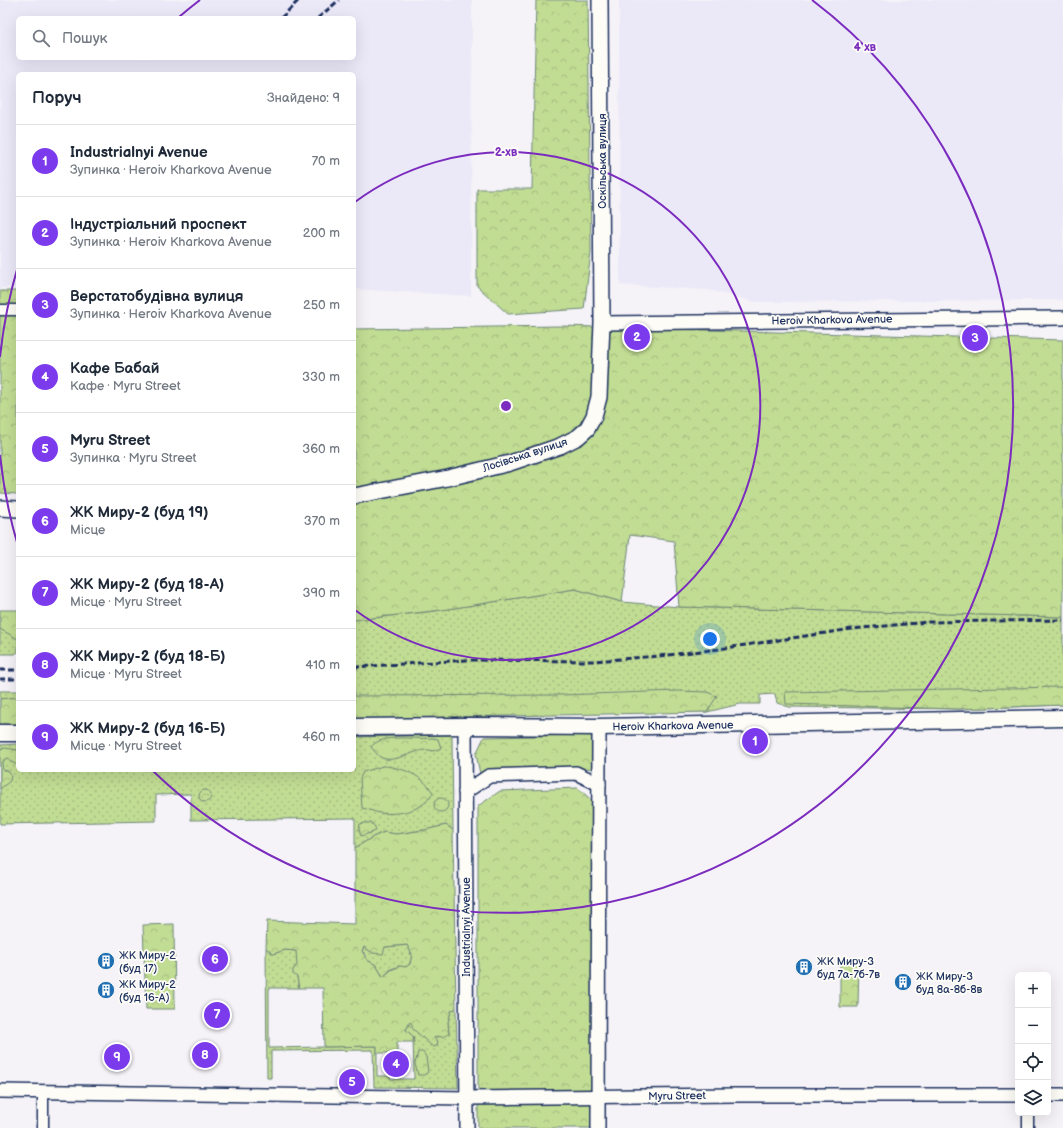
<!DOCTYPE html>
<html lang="uk">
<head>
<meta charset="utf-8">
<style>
  body { margin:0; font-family:"Balsamiq Sans",sans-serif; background:#f2f2f3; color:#1f2937 }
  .controls { position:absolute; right:12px; bottom:12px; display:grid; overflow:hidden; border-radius:6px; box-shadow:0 4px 16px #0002 }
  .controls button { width:36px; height:36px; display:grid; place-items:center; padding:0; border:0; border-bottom:1px solid #e0e1e3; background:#fff; color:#1f2937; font:20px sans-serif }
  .you { position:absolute; left:710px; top:639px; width:14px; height:14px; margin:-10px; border:3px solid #fff; border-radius:50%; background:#1a73e8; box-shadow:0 0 0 6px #1a73e833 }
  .badge { display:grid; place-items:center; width:26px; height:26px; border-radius:50%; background:#7c3aed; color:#fff; font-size:13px; font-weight:700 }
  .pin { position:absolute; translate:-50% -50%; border:2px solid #fff; box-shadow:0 1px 4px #0006 }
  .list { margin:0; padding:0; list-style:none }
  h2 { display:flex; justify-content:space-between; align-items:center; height:52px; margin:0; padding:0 16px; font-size:17px }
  h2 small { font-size:13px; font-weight:400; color:#747a83 }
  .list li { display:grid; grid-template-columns:26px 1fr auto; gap:12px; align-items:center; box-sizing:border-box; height:72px; padding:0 16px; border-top:1px solid #e0e1e3 }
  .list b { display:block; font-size:15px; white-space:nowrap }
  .list p { margin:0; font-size:13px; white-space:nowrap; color:#747a83 }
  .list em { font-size:13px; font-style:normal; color:#747a83 }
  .icon { flex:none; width:22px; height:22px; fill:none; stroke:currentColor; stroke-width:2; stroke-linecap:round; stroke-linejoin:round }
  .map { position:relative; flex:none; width:1063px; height:1128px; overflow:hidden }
  .search { position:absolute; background:#fff; box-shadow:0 4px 16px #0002; left:16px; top:16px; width:340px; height:44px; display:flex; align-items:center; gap:10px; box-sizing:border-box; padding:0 14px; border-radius:6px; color:#747a83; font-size:15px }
  .panel { position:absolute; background:#fff; box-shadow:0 4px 16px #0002; left:16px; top:72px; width:340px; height:700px; border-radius:6px }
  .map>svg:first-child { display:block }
  .built { fill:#ebe8f8; fill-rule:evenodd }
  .grass { fill:url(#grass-dots); stroke:#6e8678 }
  .forest { fill:url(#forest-crowns); stroke:#6e8678; fill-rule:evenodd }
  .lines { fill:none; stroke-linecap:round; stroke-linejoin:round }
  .minor-casing { stroke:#1b2f5e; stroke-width:13 }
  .tertiary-casing { stroke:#1b2f5e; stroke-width:16 }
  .secondary-casing { stroke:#1b2f5e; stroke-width:18 }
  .primary-casing { stroke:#1b2f5e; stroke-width:19 }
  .minor { stroke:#fdfcf7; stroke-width:10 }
  .tertiary { stroke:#fdfcf7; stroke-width:13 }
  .secondary { stroke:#fdfcf7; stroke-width:15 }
  .primary { stroke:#fdfcf7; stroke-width:16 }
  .rail { stroke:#1b2f5e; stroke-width:3; stroke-dasharray:6 3; stroke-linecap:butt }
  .ring { fill:none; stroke:#7b2cbf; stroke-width:2 }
  .labels { text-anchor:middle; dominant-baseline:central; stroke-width:3.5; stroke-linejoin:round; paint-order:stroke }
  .street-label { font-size:11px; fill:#1b2f5e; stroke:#fdfcf7 }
  .poi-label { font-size:11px; fill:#1b2f5e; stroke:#fdfcf7; text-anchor:start }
  .centre { fill:#7b2cbf; stroke:#fdfcf7; stroke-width:2 }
  .ring-label { font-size:12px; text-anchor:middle; font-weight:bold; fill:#7b2cbf; stroke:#fdfcf7; stroke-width:3.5; stroke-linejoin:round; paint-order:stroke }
</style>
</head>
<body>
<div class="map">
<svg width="1063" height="1128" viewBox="0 0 1063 1128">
  <defs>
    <pattern id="grass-dots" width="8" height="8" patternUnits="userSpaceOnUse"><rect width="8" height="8" fill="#c1dc93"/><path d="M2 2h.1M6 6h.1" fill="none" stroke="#a5bd81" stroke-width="1.8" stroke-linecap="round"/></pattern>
    <pattern id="forest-crowns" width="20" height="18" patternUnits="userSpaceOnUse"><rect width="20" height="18" fill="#c1dc93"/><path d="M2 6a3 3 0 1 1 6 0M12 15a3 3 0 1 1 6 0" fill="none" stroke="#a5bd81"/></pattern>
  </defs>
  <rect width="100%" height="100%" fill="#f5f3f7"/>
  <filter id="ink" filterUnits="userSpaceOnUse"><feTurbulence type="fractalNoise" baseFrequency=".025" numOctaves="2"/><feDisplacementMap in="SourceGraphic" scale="8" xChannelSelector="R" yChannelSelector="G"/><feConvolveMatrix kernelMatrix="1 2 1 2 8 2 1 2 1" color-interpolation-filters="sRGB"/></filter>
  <g filter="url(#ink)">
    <g class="built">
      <path d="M0,0H472L471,296L354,289V74H18V287L0,288ZM18,18H354V58H18Z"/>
      <path d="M619,0H1063V300L755,302L709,290L620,285Z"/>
    </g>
    <g class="grass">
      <path d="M575,589L622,602L679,607L1063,617V705L959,709L789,707L777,703L775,694L760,695V704H740L707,712L354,710V620L435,611Z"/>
      <path d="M0,614L18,634V652L15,654H0Z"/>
      <rect x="0" y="691" width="18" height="18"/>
      <path d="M452,735L453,830L446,825L425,830L396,834L384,832L373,837L355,848V818L191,820V794L156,795V821L0,824V745L18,744V770H354V737Z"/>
      <path d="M407,945C412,953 414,961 406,968L400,966L391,969L383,977L376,965L367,960L366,955L362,951L364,948L297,965L293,970L297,977L299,988H269V1048L377,1046V1076H390L391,1079H414L413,1037L406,1030L410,1022L438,1041L434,1038L436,1036L449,1034L448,1022L451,1011L456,1008L458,1088L374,1087L373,1050L271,1051V1078H267L266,948L273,954L285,950L296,951L364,947L373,953L385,947Z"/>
    </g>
    <g class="forest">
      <path d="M536,0H588L591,252L584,309L508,314L477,286V189H532Z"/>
      <path d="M0,291H18V494L0,493Z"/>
      <path d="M561,326L1063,340V617L679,607L674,541L630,535L622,602L575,589L442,610L354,620V329Z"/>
      <path d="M0,610H18V639L0,629Z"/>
      <path d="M1063,687V705L957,709L786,704L785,692Z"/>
      <path d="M679,691L707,692L717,696L707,712L354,719V696L560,695Z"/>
      <path d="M18,697V724L0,725V699Z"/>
      <path d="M593,735L594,768L480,774L476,754L484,737Z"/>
      <path d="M432,738L438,739L441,748L433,751C418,745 395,766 380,757C377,755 374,750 371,747C381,733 415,740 432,738Z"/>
      <path d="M5,748L18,750V765L11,762L9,758L5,759L2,764L3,770L8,771L11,775L10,781L0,789V749Z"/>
      <path d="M383,766C402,767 424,776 433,793C423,811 399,815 380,813C374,812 368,809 362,808L360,778L363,772Z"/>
      <path d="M578,788L598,806L603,1128H478V806L500,791Z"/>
      <circle cx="205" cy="796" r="6"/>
      <circle cx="441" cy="805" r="7"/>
      <path d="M365,823H372L375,827L376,831L361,836L359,829L360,824Z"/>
      <path d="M446,825L453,830L456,1008L451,1011L448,1022L449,1034L442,1037L436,1036L434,1038L438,1041L437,1046L433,1047L412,1028V1024L410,1022L406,1030L413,1036L414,1042H397V1053H377V1046L324,1047L323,988H299L297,977L293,974V970L297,965L296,951L285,950L273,954L266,948L267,921L355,924V848L373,837L384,832L396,834L425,830ZM407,945L412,954L410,964L406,967L400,966L391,970L383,977L376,965L367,960L362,951L364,947L373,953L383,954L385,947Z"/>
      <path d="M174,924L175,1009H146L143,925Z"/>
      <path d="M840,960H859L858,1007H840Z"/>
      <path d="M418,1052H423L426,1057L428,1072L424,1075H418L415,1064Z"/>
    </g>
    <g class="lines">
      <defs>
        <g id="minor">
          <path d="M0,310H18"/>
          <path d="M1028,1113V1128"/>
          <path d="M43,1128V1091"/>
        </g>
        <g id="tertiary">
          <path d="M602,323L1063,318"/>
          <path d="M465,726L467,1128"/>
          <path d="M465,792L489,776L576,773L599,784"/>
          <path d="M0,1091L467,1098L735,1095H1018"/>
          <path d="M1048,1095H1063"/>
          <path d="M598,1128L599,727"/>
        </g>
        <g id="secondary">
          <path d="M354,496L448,478L510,463L560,446L578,437L587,429L594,416L599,397L602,323L600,0"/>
          <path d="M0,508L18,509"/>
        </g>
        <g id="primary">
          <path d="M354,727L465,726L599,727L1063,718"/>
          <path d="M0,733H18"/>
        </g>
      </defs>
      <use href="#minor" class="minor-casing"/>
      <use href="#tertiary" class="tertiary-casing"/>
      <use href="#secondary" class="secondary-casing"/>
      <use href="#primary" class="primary-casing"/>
      <use href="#minor" class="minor"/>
      <use href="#tertiary" class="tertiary"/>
      <use href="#secondary" class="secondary"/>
      <use href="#primary" class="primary"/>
      <g class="rail">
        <path d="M281,18L299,0"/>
        <path d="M318,18L339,0"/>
        <path d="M354,667L467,660L594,661L659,656L719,649L852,629L928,622L1063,620"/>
        <path d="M0,670H18"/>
        <path d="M0,679H18"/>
      </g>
    </g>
  </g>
  <g class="ring">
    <path d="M355 202A254 254 0 1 1 355 610"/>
    <path d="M18 546A508 508 0 0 1 0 455M0 357A508 508 0 0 1 18 266M179 17A508 508 0 0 1 200 0M812 0A508 508 0 1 1 153 771"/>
  </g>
  <defs>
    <symbol id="building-disc" viewBox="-11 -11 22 22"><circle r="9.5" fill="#1f6fb2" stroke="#fdfcf7"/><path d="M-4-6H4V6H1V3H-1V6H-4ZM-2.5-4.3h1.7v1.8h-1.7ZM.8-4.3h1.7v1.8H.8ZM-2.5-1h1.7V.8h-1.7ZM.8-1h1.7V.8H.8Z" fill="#fff"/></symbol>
  </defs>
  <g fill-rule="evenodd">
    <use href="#building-disc" x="96" y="951" width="20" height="20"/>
    <use href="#building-disc" x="794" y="957" width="20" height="20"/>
    <use href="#building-disc" x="893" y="972" width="20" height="20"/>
    <use href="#building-disc" x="96" y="980" width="20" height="20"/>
  </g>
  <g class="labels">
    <g class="street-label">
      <text transform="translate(602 161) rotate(-90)">Оскільська вулиця</text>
      <text transform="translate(832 320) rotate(-1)">Heroiv Kharkova Avenue</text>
      <text transform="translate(525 455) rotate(-18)">Лосівська вулиця</text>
      <text transform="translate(673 726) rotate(-1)">Heroiv Kharkova Avenue</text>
      <text transform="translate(466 927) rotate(-90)">Industrialnyi Avenue</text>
      <text transform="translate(677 1096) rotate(-1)">Myru Street</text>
    </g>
    <g class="poi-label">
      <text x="119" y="955">ЖК Миру-2<tspan x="119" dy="13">(буд 17)</tspan></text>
      <text x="817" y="961">ЖК Миру-3<tspan x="817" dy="13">буд 7а-7б-7в</tspan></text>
      <text x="916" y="976">ЖК Миру-3<tspan x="916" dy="13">буд 8а-8б-8в</tspan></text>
      <text x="119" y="984">ЖК Миру-2<tspan x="119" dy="13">(буд 16-А)</tspan></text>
    </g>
  </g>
  <circle cx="506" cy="406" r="6" class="centre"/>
  <g class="ring-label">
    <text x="865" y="51">4 хв</text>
    <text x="506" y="156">2 хв</text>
  </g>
</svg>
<div class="controls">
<button>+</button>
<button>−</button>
<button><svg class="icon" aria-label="locate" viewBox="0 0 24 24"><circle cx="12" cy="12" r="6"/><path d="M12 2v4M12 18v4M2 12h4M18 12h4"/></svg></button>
<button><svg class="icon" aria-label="layers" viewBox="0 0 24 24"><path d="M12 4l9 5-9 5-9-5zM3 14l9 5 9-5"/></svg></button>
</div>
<div class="you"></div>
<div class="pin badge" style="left:755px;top:741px">1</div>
<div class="pin badge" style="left:637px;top:337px">2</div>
<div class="pin badge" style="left:975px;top:338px">3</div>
<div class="pin badge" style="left:396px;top:1064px">4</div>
<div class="pin badge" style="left:352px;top:1082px">5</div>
<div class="pin badge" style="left:215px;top:959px">6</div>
<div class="pin badge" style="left:217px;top:1015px">7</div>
<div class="pin badge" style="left:205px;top:1055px">8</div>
<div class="pin badge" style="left:117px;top:1057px">9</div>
<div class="search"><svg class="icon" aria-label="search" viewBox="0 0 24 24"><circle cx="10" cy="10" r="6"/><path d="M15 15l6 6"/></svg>Пошук</div>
<section class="panel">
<h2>Поруч<small>Знайдено: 9</small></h2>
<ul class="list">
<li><span class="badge">1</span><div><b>Industrialnyi Avenue</b><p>Зупинка · Heroiv Kharkova Avenue</p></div><em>70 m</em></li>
<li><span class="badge">2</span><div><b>Індустріальний проспект</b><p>Зупинка · Heroiv Kharkova Avenue</p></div><em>200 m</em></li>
<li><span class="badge">3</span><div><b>Верстатобудівна вулиця</b><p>Зупинка · Heroiv Kharkova Avenue</p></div><em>250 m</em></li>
<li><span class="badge">4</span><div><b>Кафе Бабай</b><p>Кафе · Myru Street</p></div><em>330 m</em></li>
<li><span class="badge">5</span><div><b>Myru Street</b><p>Зупинка · Myru Street</p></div><em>360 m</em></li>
<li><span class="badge">6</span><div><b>ЖК Миру-2 (буд 19)</b><p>Місце</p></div><em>370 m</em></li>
<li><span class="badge">7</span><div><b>ЖК Миру-2 (буд 18-А)</b><p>Місце · Myru Street</p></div><em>390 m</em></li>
<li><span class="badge">8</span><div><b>ЖК Миру-2 (буд 18-Б)</b><p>Місце · Myru Street</p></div><em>410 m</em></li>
<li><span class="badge">9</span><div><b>ЖК Миру-2 (буд 16-Б)</b><p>Місце · Myru Street</p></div><em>460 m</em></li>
</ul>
</section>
</div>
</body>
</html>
